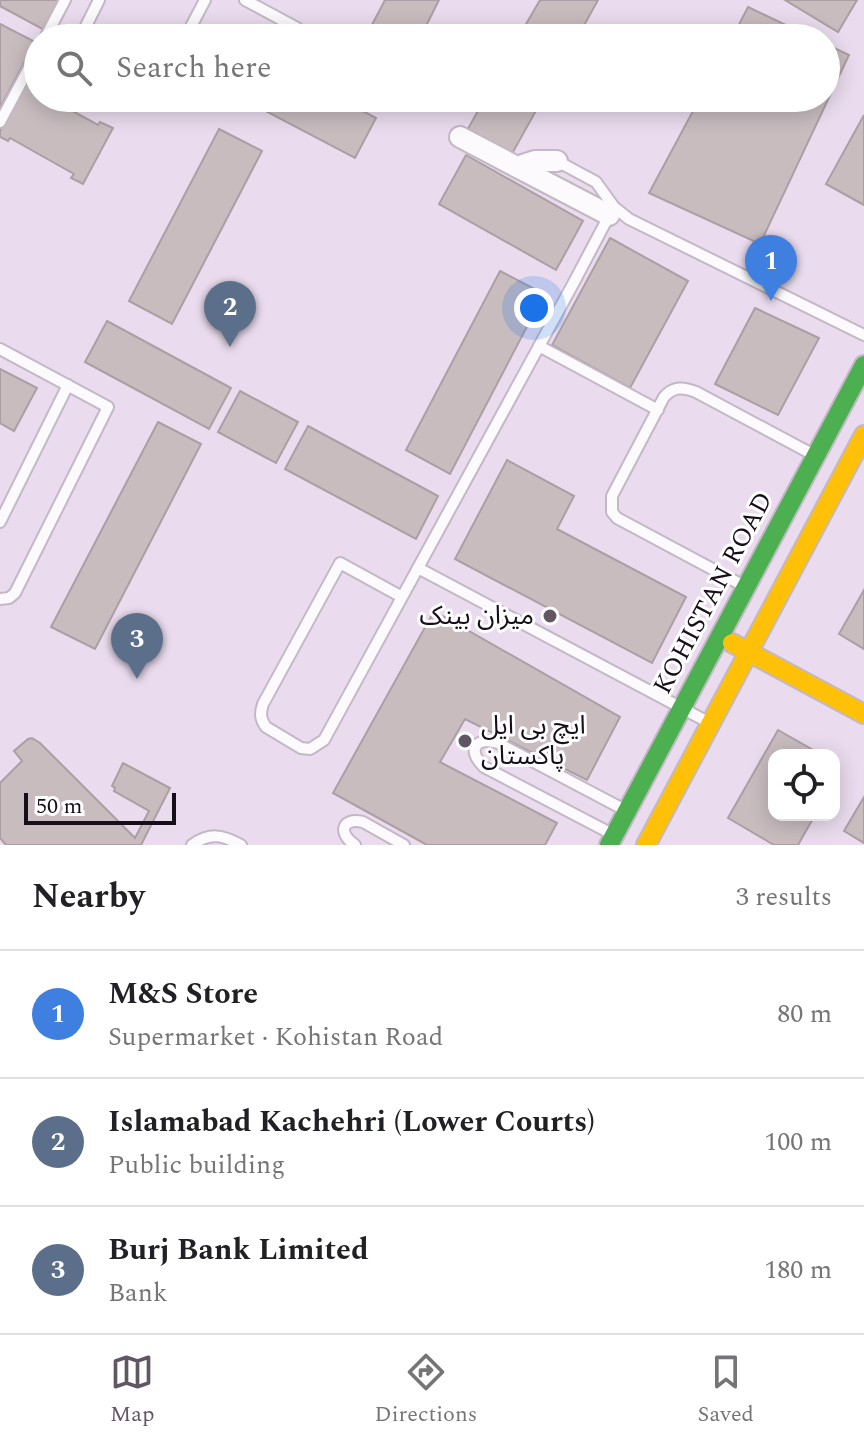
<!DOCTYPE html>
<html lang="en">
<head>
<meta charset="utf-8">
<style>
  body { margin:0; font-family:Spectral,"Noto Sans Arabic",serif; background:#f2f2f2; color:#202124 }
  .controls { position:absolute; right:24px; bottom:24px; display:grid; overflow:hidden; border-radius:16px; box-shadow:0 4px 20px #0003 }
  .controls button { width:72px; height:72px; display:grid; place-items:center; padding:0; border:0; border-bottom:2px solid #e0e0e0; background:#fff; color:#202124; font:40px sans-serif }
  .scale { position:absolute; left:24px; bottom:20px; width:152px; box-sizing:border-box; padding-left:8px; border:4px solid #160e19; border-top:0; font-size:22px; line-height:28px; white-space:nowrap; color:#160e19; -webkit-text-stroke:6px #fff; paint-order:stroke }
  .you { position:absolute; left:534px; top:308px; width:28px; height:28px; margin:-20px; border:6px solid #fff; border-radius:50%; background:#1a73e8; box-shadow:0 0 0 12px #1a73e833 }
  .badge { display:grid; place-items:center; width:52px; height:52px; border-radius:50%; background:#605664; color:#fff; font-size:26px; font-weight:700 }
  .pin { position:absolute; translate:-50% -66px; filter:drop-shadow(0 2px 4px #0008) }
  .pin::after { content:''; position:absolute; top:42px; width:28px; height:24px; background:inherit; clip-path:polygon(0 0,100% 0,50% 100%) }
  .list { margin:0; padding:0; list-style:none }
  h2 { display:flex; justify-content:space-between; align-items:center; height:104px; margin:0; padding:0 32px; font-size:34px }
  h2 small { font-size:26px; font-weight:400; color:#757577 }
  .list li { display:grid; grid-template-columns:52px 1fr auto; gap:24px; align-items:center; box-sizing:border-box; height:128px; padding:0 32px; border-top:2px solid #e0e0e0 }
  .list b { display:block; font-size:30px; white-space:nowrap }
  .list p { margin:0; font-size:26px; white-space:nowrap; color:#757577 }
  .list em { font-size:26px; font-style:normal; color:#757577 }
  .icon { flex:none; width:44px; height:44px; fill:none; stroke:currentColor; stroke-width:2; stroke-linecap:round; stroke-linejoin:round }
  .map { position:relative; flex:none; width:864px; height:845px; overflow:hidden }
  .search { position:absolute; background:#fff; box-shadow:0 4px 20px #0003; left:24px; right:24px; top:24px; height:88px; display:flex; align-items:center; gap:20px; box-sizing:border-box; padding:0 28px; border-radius:44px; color:#757577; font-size:30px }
  .sheet { height:488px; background:#fff }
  nav { display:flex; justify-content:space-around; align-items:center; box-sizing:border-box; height:112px; border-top:2px solid #e0e0e0; background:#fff; font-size:22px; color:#757577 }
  nav a { display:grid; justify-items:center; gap:4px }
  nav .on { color:#605664 }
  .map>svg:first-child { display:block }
  .building { fill:#c8bcbf; stroke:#ab9fa3; stroke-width:2 }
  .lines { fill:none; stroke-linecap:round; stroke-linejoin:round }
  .lane-casing { stroke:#c2b8c6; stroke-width:14 }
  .street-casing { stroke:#c2b8c6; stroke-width:24 }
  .fast-casing { stroke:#c2b8c6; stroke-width:22 }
  .slow-casing { stroke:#c2b8c6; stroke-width:22 }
  .lane { stroke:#fcfafc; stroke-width:10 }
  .street { stroke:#fcfafc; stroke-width:20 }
  .fast { stroke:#4caf50; stroke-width:18 }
  .slow { stroke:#ffc107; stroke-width:18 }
  .poi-dot { fill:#605664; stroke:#fff; stroke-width:3 }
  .labels { text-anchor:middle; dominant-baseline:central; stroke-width:6; stroke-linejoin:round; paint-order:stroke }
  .street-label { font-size:26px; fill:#160e19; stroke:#fff }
  .poi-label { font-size:26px; fill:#160e19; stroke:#fff; text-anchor:end }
</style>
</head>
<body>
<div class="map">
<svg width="864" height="845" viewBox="0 0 864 845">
  <rect width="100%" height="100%" fill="#eadcee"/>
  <g class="building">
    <path d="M0,0H63L46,31L0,6Z"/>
    <path d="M385,0H439L420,38H365Z"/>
    <path d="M540,0H598L577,38H518Z"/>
    <path d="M785,0H857L838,32Z"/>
    <path d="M748,7L813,38H732Z"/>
    <path d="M0,24L35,42L0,108Z"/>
    <path d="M826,44L849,55L760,244L649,193L700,98H826Z"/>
    <path d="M28,81L38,86V98H49L98,125L100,122L113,128L83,184L71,178L74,174L10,138L8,141L0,137V131Z"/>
    <path d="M241,98H338L376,118L355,158Z"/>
    <path d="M485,98H543L508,161L464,136Z"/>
    <path d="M864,115V205L826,184Z"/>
    <path d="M219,129L262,151L172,324L129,301Z"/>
    <path d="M466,155L583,221L556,270L439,204Z"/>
    <path d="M610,238L688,281L630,388L552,345Z"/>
    <path d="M500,271L544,294L450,474L406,450Z"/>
    <path d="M755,308L819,338L778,415L715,384Z"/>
    <path d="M107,321L231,388L209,429L85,362Z"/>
    <path d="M0,369L37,388L14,431L0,423Z"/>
    <path d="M240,391L298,422L276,463L218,432Z"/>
    <path d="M158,422L201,444L95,649L51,627Z"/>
    <path d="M308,426L438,496L416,539L285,469Z"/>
    <path d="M507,460L574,496L557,529L686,597L652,663L455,559Z"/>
    <path d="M864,590V649L839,634Z"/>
    <path d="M434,611L620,717L587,780L465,719L440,762L557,823L545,845H427L333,793Z"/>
    <path d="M778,730L822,755H774V815H815L798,845H774L728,818Z"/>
    <path d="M32,738L40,743L135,838L149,811L114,791L115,788L112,786L123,763L170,788L141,845H6L0,838V783L22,761L14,751L28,739Z"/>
    <path d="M864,797V843L844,831Z"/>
  </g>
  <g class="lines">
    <defs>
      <g id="lane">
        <path d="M245,0L297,28"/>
        <path d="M45,38L65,0"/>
        <path d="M80,38L99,0"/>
        <path d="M185,38L205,0"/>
        <path d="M0,122L38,51"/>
        <path d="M557,161L596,182L614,207L629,219L864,335"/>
        <path d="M539,346L658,410"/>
        <path d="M0,349L108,407L15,593L9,598L0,599"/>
        <path d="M0,522L68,385"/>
        <path d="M418,568L708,722"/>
        <path d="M744,586L617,518L612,512V496L664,397C674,386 683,387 696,392L812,454"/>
        <path d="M402,597L340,563L263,704C260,713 260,719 266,727L301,748L310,749L324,740L573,284L611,212"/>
        <path d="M612,834L484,767C466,750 476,736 498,743L623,809"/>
        <path d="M192,845C210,832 223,835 241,845"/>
        <path d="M355,845C338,834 341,817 363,822L404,845"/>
      </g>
      <g id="street">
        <path d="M460,137L517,167L535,161H557"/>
        <path d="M517,167L609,215"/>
      </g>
      <path id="fast" d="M609,845L864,365"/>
      <g id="slow">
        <path d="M732,643L864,714"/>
        <path d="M646,845L864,435"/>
      </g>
    </defs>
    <use href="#lane" class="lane-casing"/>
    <use href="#street" class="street-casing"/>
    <use href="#fast" class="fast-casing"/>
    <use href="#slow" class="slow-casing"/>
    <use href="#lane" class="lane"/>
    <use href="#street" class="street"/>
    <use href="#fast" class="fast"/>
    <use href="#slow" class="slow"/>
  </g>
  <g class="poi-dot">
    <circle cx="550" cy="616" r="8"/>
    <circle cx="465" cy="741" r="8"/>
  </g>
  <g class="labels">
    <g class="street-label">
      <text transform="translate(713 593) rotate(-62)">KOHISTAN ROAD</text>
    </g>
    <g class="poi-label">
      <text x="534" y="616">میزان بینک</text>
      <text x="481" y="726" text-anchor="start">ایچ بی ایل<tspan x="481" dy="30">پاکستان</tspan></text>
    </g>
  </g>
</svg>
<div class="controls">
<button><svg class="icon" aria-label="locate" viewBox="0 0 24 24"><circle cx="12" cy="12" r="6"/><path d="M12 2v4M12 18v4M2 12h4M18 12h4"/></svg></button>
</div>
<div class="scale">50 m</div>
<div class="you"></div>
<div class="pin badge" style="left:771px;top:301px;background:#3f7fe0">1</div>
<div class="pin badge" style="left:230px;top:347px;background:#5c6f8a">2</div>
<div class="pin badge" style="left:137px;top:679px;background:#5c6f8a">3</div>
<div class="search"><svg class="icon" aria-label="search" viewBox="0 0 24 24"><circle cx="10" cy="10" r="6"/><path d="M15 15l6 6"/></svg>Search here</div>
</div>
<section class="sheet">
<h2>Nearby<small>3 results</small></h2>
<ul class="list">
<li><span class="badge" style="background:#3f7fe0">1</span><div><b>M&amp;S Store</b><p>Supermarket · Kohistan Road</p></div><em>80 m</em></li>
<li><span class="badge" style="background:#5c6f8a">2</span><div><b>Islamabad Kachehri (Lower Courts)</b><p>Public building</p></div><em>100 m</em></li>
<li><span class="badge" style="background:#5c6f8a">3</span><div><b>Burj Bank Limited</b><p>Bank</p></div><em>180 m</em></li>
</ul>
</section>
<nav>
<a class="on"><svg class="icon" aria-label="map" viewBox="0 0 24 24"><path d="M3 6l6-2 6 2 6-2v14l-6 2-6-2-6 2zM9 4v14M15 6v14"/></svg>Map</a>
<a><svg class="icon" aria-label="directions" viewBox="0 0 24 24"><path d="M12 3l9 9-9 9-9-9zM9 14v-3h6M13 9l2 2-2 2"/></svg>Directions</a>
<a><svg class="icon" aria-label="saved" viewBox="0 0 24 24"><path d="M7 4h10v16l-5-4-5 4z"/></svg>Saved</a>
</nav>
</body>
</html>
